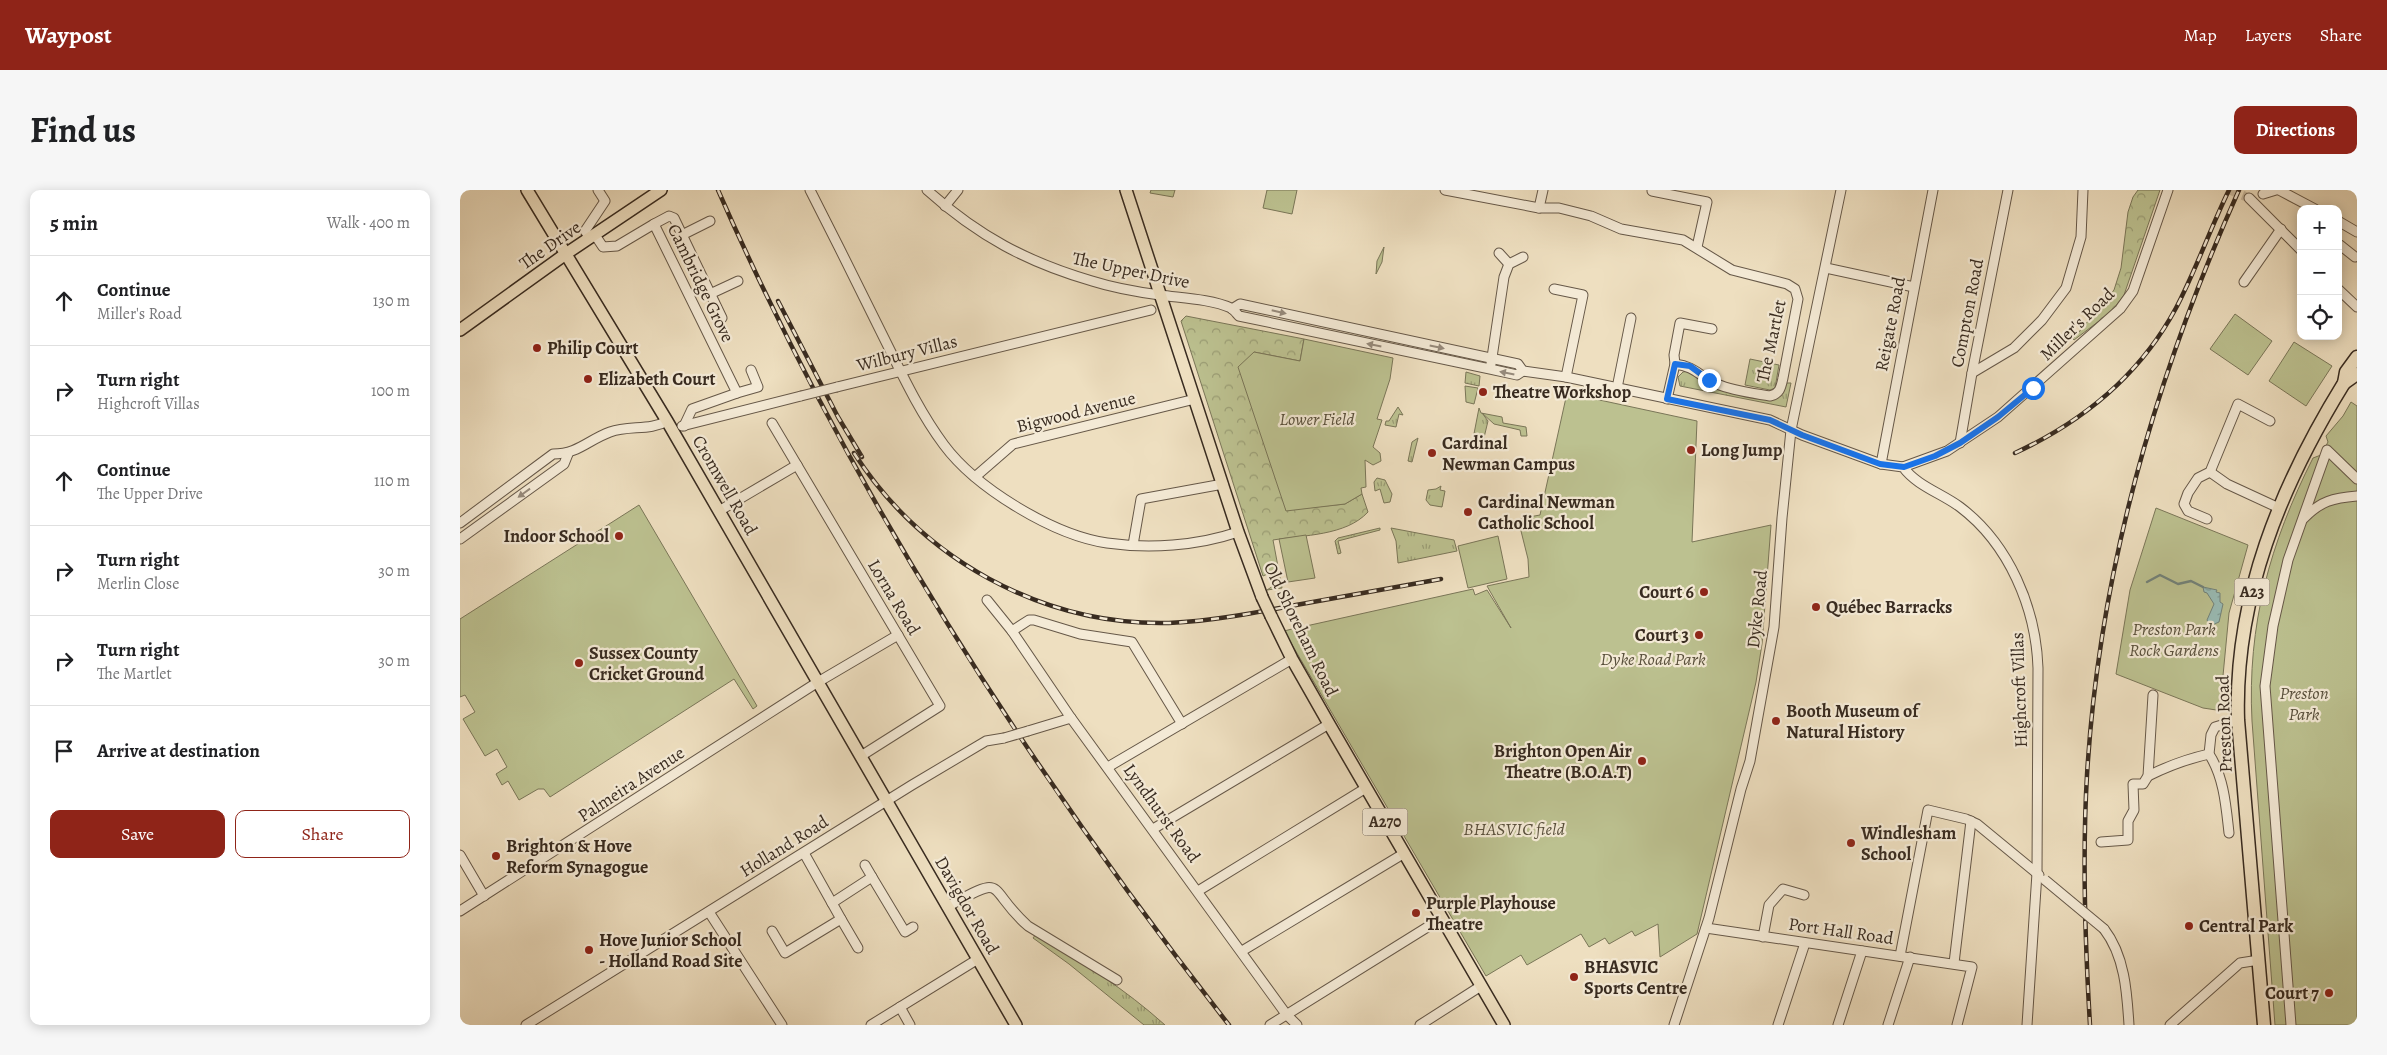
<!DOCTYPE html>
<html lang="en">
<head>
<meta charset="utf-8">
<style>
  body { margin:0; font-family:Alegreya,serif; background:#f6f6f6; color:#202124 }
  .controls { position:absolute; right:15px; top:15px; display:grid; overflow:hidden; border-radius:10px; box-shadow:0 2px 12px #0003 }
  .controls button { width:45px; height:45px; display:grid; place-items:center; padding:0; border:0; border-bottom:1px solid #e0e0e0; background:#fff; color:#202124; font:25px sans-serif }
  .stop { position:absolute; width:15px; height:15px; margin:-11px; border:4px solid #1a73e8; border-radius:50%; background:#fff }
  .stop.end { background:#1a73e8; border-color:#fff; box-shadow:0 1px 5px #0008 }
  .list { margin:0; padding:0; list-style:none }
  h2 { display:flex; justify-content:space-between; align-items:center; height:65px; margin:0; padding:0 20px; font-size:21px }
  h2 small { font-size:16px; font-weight:400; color:#757577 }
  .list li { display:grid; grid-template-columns:32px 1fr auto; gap:15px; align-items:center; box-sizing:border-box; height:90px; padding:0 20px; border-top:1px solid #e0e0e0 }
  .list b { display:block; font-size:19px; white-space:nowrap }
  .list p { margin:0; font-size:16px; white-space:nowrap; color:#757577 }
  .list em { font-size:16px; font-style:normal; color:#757577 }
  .actions { display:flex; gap:10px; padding:15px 20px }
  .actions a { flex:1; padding:11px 0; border:1px solid #8f2418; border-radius:10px; text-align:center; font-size:18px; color:#8f2418 }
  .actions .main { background:#8f2418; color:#fff }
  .icon { flex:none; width:28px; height:28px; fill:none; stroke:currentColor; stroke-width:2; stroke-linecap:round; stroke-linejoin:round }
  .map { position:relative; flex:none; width:1897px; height:835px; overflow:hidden; border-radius:10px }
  header { display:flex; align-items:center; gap:30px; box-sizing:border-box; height:70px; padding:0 25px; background:#8f2418; color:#fff }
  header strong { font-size:24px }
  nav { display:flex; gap:28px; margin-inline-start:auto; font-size:18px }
  .intro { display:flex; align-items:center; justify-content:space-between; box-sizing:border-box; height:120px; padding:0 30px }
  h1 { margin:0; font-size:35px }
  .button { padding:12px 22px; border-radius:10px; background:#8f2418; color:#fff; font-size:18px; font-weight:700 }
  main { display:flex; gap:30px; padding:0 30px }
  aside { flex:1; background:#fff; border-radius:10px; box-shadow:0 2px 12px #0003 }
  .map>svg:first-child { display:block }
  .grass { fill:url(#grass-tufts); stroke:#7a7658 }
  .forest { fill:url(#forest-crowns); stroke:#7a7658 }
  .green { fill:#bcc190; stroke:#7a7658 }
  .water { fill:url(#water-ripples); stroke:#72827a }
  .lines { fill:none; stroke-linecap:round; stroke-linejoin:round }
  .stream { stroke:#72827a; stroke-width:2.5 }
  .minor-tunnel { stroke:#cabba0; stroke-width:9; stroke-dasharray:9 4.5; stroke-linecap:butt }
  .minor-casing { stroke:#665848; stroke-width:11 }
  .major-casing { stroke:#382b20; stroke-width:14 }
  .highway-casing { stroke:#382b20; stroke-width:15 }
  .minor { stroke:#f4ead6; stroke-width:9 }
  .major { stroke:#eedfc0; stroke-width:11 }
  .highway { stroke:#eedfc0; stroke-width:12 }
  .rail-casing { stroke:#382b20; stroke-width:4.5 }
  .rail { stroke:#f4ead6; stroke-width:2.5; stroke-dasharray:8; stroke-linecap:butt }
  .minor-bridge-casing { stroke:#665848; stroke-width:11; stroke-linecap:butt }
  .major-bridge-casing { stroke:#382b20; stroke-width:14; stroke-linecap:butt }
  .minor-bridge { stroke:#f4ead6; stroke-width:9 }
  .major-bridge { stroke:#eedfc0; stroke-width:11 }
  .oneway { fill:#968a7b }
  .route { stroke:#1a73e8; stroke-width:6 }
  .poi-dot { fill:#8f2418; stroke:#f4ead6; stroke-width:2 }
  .labels { text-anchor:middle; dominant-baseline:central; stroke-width:4.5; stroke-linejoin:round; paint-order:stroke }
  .shield { fill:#f4ead6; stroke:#706457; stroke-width:1 }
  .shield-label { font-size:16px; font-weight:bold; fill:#382b20 }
  .street-label { font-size:18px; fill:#382b20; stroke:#f4ead6 }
  .poi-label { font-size:18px; font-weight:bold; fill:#382b20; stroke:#f4ead6; text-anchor:start }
  .park-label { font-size:18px; font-style:italic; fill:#59503c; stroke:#f4ead6 }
</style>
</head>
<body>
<header>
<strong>Waypost</strong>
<nav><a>Map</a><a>Layers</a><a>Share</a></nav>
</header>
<div class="intro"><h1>Find us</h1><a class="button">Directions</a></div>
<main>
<aside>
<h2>5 min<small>Walk · 400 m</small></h2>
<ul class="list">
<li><svg class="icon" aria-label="ahead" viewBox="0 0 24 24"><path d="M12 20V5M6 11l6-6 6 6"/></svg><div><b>Continue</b><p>Miller's Road</p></div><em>130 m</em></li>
<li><svg class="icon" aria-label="right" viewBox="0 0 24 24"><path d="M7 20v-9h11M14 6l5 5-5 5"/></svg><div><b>Turn right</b><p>Highcroft Villas</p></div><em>100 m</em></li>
<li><svg class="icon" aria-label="ahead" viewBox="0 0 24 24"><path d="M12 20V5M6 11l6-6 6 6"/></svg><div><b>Continue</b><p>The Upper Drive</p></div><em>110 m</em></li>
<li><svg class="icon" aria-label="right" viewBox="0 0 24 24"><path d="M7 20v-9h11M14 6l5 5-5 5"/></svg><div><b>Turn right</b><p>Merlin Close</p></div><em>30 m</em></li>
<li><svg class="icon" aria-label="right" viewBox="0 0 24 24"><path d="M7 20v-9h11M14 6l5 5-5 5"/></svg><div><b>Turn right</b><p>The Martlet</p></div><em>30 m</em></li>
<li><svg class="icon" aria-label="arrive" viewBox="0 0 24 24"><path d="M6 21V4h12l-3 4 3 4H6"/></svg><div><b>Arrive at destination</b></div></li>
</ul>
<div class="actions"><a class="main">Save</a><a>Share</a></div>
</aside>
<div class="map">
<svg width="1897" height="835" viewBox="0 0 1897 835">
  <defs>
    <pattern id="grass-tufts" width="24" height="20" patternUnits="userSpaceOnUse" patternTransform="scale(1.25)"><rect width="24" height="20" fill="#bcc190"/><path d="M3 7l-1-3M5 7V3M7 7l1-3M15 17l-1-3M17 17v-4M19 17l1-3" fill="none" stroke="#9a9d75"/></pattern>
    <pattern id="forest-crowns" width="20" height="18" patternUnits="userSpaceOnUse" patternTransform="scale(1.25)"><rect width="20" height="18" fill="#bcc190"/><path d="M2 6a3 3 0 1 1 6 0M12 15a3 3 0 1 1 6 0" fill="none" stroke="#9a9d75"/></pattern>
    <pattern id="water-ripples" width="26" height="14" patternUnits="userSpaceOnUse" patternTransform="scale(1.25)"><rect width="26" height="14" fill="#99bcb6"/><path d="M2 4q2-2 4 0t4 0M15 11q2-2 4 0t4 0" fill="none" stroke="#7e9994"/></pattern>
  </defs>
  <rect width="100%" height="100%" fill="#eedfc0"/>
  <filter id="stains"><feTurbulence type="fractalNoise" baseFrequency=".004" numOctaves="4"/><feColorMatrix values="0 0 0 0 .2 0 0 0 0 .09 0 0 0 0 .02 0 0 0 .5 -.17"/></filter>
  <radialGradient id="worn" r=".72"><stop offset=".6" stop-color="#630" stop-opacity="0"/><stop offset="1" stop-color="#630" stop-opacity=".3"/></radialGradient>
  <g class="grass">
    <path d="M1290,169L1319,175L1315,198L1310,200L1285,195Z"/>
    <path d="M1228,181L1243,192L1261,200L1311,210L1326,193H1331L1326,217L1220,196L1218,187L1223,182Z"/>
    <path d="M1006,182L1020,186L1019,196L1005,193Z"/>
    <path d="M1005,196L1018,198L1014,214L1006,212Z"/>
    <path d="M938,217L943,225L939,224L936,237L925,235L926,231H929Z"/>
    <path d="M1019,218L1021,223L1042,227L1043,233L1066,237L1067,246H1061L1060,240L1034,234L1022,223L1028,231L1022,256L1012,254Z"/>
    <path d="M958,248L952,272L948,271L952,252Z"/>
    <path d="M917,288L925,290L932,304L930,312L924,313L920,299L915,301L914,292Z"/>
    <path d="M981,296L980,300L985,301L982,317L970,315L966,310L968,300L976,299Z"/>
    <path d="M920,338V340L878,351L881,363L878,364L875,351L878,348Z"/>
    <path d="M931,338L994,350L997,361L938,373L936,351Z"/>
    <path d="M576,744C622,772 665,799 705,835H684L609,774L573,748Z"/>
  </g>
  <g class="forest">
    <path d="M1678,0H1700L1664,105L1651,122L1614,150L1613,149L1654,100L1661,78L1668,22L1673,7Z"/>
    <path d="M726,126L844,149L840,171L794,162L826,320L885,314L902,304L908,322C886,346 843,345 813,350L822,398L807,400L816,394L812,382L803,386L721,131Z"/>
  </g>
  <g class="green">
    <path d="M691,0H715L713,7L690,3Z"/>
    <path d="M807,0H837L832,24L803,18Z"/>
    <path d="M924,57L922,72L916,84L917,71Z"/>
    <path d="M1775,124L1812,151L1788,185L1750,159Z"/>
    <path d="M844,149L933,168L930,189L917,229L922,230L913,257L920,263L921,271L913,275L905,270L906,297L901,298L902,304L885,314L826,321L778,177L794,162L840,171Z"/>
    <path d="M1834,152L1872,176L1846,216L1809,191Z"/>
    <path d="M1107,203L1237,231L1232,352L1311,335L1302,454L1296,492L1237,744L1200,767L1198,734L1175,746L1172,741L1149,754L1145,748L1129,757L1121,744L1067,775L1061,765L1026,786L824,441L840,437L842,443L847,441L846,436L1013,399L1015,405L1027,400L1051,438L1027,396L1069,387L1068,369L1058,329L1080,325Z"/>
    <path d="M1891,212L1897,216V835H1815L1792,531C1787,435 1810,353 1853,268L1861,265L1868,252L1866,246L1883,226Z"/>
    <path d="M179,315L297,516L293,519L274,489L90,607L84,599H78L59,610L48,591L42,595L36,584L47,577L37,559L25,566L3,529L15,522L5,505L0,507V429Z"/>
    <path d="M1696,318L1788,355L1769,423L1762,496L1763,521L1743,518L1656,484L1670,400Z"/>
    <path d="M846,345L855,388L828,392L819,349Z"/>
    <path d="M1038,346L1047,389L1008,398L998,356Z"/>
  </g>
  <path class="water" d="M1743,397L1757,400L1756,402L1760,403V412L1763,414L1759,432L1750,436L1747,430L1754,414L1747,403L1744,402Z"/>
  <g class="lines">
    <path class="stream" d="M1687,392L1700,385L1718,394L1731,391L1743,397"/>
    <path class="minor-tunnel" d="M1770,0L1789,8"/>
    <defs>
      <g id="minor">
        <path d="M350,0C374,47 398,95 421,142C440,180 458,220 484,255C516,298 593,345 647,353C689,359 737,356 778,342"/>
        <path d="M467,0C518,46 567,72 632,91C654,98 677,102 700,105C721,108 751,109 771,118C774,120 777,124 779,126L1030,179L1057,185L1063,181L1106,187L1310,230L1342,245L1421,274L1443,277C1457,296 1481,303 1500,317C1549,354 1576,418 1578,478L1577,683L1567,835"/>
        <path d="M985,0L1079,18H1099L1131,26L1161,39L1223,50L1272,80L1327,94L1335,99L1338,109L1323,188C1321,197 1320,204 1310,206C1292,203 1273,201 1257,194C1238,186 1237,177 1215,174"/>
        <path d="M1819,0L1855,19"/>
        <path d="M1192,1L1247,12L1237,57"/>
        <path d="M1803,4L1816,0"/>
        <path d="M1789,8L1841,60"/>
        <path d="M485,16L498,0"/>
        <path d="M1079,18L1083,0"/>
        <path d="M1878,31L1897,42"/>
        <path d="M194,34L209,26L214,28L262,128"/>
        <path d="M135,45L143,57L157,56L194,34L277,203L232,219L224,236"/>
        <path d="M222,45L250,31"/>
        <path d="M130,48L125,41L145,11L138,0"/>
        <path d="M1880,55L1895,67"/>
        <path d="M1039,63L1049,74"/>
        <path d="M1366,78L1454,97"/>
        <path d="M1784,92L1821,39"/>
        <path d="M1094,99L1123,105L1106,187"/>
        <path d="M1878,99L1897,117"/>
        <path d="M250,104L278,91"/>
        <path d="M772,119L780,114L1058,174L1063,181"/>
        <path d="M1031,174L1044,87L1049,74L1063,67"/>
        <path d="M1512,183L1554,158L1582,130L1606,98L1621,47L1623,0"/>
        <path d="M377,197L691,120"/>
        <path d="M1157,198L1171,128"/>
        <path d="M277,203L298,197L291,180"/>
        <path d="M1207,209L1215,174L1214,165L1220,133L1252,139"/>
        <path d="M312,233L480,516L401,566"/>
        <path d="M222,236L341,206"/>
        <path d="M1500,253L1512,183L1548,0"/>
        <path d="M1421,274L1473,0"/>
        <path d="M1443,277L1487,261L1538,227L1660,119L1673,101L1708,0"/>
        <path d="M1750,282L1767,294L1819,318"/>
        <path d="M515,287L553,254L735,209"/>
        <path d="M259,321L337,275"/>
        <path d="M1844,328C1861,311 1873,308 1897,306"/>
        <path d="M1747,329L1728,321L1724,314L1728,303L1738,288L1750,282L1778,214L1810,231"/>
        <path d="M0,333L93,264C118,264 128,250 150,242C169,235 190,241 207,231"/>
        <path d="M0,349L104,274L108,264"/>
        <path d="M673,355L681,309L763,294"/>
        <path d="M527,410L552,441L611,528L826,824L837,835"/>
        <path d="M552,441L569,430H574L620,444L672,452L722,534"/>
        <path d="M568,541L611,528"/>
        <path d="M648,577L832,469"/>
        <path d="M1688,586C1708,576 1727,569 1749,564"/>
        <path d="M693,639L869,534"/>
        <path d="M1769,643C1766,616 1764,587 1749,564L1751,545L1755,537L1778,530"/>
        <path d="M1641,652L1668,650V631L1674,620L1673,594H1683L1688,586L1693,505"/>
        <path d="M344,663L372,713"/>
        <path d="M0,665L24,706"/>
        <path d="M405,675L412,687"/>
        <path d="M738,701L906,598"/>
        <path d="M487,717C549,682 525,698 568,736L657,790"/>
        <path d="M0,721L358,492L438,445"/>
        <path d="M249,722L322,835"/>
        <path d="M381,729L398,758"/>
        <path d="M1246,738L1512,777L1497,835"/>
        <path d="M1644,739C1665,766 1667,803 1669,835"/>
        <path d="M312,741L325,763L381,729L372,713L412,687L445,742L453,737"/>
        <path d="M1303,747L1309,715L1323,699L1344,705"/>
        <path d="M782,761L943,664"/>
        <path d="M1440,766L1468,620L1506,629L1517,634L1579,685"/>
        <path d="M1494,773L1511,631"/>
        <path d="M440,817L450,835"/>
        <path d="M66,835L452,595L526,551L544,548"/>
        <path d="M411,835L518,769"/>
        <path d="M810,835L982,728"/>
        <path d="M960,835L1021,796"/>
        <path d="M1214,835L1249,728L1281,599L1290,571L1314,437L1322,328L1331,240L1381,0"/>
        <path d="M1318,835L1345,753"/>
        <path d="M1378,835L1402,761"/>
        <path d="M1428,835L1450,767"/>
        <path d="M1710,835L1780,773L1799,770"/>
        <path d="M1831,835L1805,496L1813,436L1828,370L1867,260L1897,289"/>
      </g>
      <g id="major">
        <path d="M67,0L207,231L556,835"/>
        <path d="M666,0L778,342L802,407"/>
        <path d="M0,140L107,63L201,0"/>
        <path d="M811,426L832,469L869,534L1044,835"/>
      </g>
      <g id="highway">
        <path d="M1884,193L1897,184"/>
        <path d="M1804,835L1778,530C1774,408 1821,295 1884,193L1886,182L1897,167"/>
      </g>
    </defs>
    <use href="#minor" class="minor-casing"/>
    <use href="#major" class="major-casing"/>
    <use href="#highway" class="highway-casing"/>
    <use href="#minor" class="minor"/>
    <use href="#major" class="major"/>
    <use href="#highway" class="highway"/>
    <defs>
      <g id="rail">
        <path d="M258,0C390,301 567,577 769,835"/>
        <path d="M318,111L378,227L402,267"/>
        <path d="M394,263C462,369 582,436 709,433C752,431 794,423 836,415C884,406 933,398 981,389"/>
        <path d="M1555,263C1622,232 1680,185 1716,118C1736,80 1750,39 1769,0"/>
        <path d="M1630,835C1625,752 1622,669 1627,585C1639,382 1696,185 1779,0"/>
      </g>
    </defs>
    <use href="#rail" class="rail-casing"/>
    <use href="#rail" class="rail"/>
    <defs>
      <g id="minor-bridge">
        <path d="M341,206L377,197"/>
        <path d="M544,548L568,541"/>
        <path d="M1585,690L1644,739"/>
      </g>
      <path id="major-bridge" d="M802,407L811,426"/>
    </defs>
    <use href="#minor-bridge" class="minor-bridge-casing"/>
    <use href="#major-bridge" class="major-bridge-casing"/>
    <use href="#minor-bridge" class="minor-bridge"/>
    <use href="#major-bridge" class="major-bridge"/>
  </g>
  <defs><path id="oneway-solid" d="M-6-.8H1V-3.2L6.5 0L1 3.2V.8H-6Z" transform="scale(1.25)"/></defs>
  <g class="oneway">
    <use href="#oneway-solid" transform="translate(819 122) rotate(13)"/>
    <use href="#oneway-solid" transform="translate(914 155) rotate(-169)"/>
    <use href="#oneway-solid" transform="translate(977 157) rotate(12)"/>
    <use href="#oneway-solid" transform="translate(1047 183) rotate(-169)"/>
    <use href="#oneway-solid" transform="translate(64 303) rotate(144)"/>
  </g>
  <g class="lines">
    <path class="route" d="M1249,190L1230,176L1215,174L1207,209L1310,230L1342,245L1420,274L1444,277L1475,266L1500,253L1538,227L1573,198"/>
  </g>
  <g class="poi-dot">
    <circle cx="77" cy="158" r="5"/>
    <circle cx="128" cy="189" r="5"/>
    <circle cx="1023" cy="202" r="5"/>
    <circle cx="1231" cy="260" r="5"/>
    <circle cx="972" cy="263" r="5"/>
    <circle cx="1008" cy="322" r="5"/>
    <circle cx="159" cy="346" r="5"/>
    <circle cx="1244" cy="402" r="5"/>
    <circle cx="1356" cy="417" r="5"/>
    <circle cx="1239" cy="445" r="5"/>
    <circle cx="119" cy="473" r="5"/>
    <circle cx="1316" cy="531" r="5"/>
    <circle cx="1182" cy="571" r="5"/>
    <circle cx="1391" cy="653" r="5"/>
    <circle cx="36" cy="666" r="5"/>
    <circle cx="956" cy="723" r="5"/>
    <circle cx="1729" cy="736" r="5"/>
    <circle cx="129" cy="760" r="5"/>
    <circle cx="1114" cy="787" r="5"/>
    <circle cx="1869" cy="803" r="5"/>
  </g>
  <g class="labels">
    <g class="shield">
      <rect x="1774.5" y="388.5" width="35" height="27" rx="4"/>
      <rect x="902.5" y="618.5" width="45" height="27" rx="4"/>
    </g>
    <g class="shield-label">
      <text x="1792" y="402">A23</text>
      <text x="925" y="632">A270</text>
    </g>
    <g class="street-label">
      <text transform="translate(90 55) rotate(-35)">The Drive</text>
      <text transform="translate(671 80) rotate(12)">The Upper Drive</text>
      <text transform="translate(241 93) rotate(64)">Cambridge Grove</text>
      <text transform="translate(1507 123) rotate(-79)">Compton Road</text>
      <text transform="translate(1430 134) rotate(-79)">Reigate Road</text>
      <text transform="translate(1617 134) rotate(-44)">Miller's Road</text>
      <text transform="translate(1311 151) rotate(-78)">The Martlet</text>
      <text transform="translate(447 163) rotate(-14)">Wilbury Villas</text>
      <text transform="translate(616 222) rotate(-14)">Bigwood Avenue</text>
      <text transform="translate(265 295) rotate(60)">Cromwell Road</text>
      <text transform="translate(434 407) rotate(59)">Lorna Road</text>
      <text transform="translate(1297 419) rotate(-84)">Dyke Road</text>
      <text transform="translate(841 439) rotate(64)">Old Shoreham Road</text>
      <text transform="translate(1559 500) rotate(-92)">Highcroft Villas</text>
      <text transform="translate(1764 534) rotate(-92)">Preston Road</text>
      <text transform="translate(171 594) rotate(-33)">Palmeira Avenue</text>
      <text transform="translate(702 623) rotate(54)">Lyndhurst Road</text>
      <text transform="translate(324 656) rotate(-32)">Holland Road</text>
      <text transform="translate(507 715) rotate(60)">Davigdor Road</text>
      <text transform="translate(1381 741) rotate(8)">Port Hall Road</text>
    </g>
    <g class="poi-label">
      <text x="87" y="158">Philip Court</text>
      <text x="138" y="189">Elizabeth Court</text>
      <text x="1033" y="202">Theatre Workshop</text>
      <text x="982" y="253">Cardinal<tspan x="982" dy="21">Newman Campus</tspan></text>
      <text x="1241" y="260">Long Jump</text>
      <text x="1018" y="312">Cardinal Newman<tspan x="1018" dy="21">Catholic School</tspan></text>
      <text x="149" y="346" text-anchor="end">Indoor School</text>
      <text x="1234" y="402" text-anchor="end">Court 6</text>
      <text x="1366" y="417">Québec Barracks</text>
      <text x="1229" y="445" text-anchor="end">Court 3</text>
      <text x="129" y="463">Sussex County<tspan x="129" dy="21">Cricket Ground</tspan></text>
      <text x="1326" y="521">Booth Museum of<tspan x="1326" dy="21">Natural History</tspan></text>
      <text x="1172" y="561" text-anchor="end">Brighton Open Air<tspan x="1172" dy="21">Theatre (B.O.A.T)</tspan></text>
      <text x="1401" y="643">Windlesham<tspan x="1401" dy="21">School</tspan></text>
      <text x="46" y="656">Brighton &amp; Hove<tspan x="46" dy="21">Reform Synagogue</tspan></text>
      <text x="966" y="713">Purple Playhouse<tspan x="966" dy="21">Theatre</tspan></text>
      <text x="1739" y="736">Central Park</text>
      <text x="139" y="750">Hove Junior School<tspan x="139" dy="21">- Holland Road Site</tspan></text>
      <text x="1124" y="777">BHASVIC<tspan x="1124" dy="21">Sports Centre</tspan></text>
      <text x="1859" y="803" text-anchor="end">Court 7</text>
    </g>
    <g class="park-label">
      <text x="857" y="229">Lower Field</text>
      <text x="1714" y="439">Preston Park<tspan x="1714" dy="21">Rock Gardens</tspan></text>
      <text x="1193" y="469">Dyke Road Park</text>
      <text x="1844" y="503">Preston<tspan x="1844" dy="21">Park</tspan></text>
      <text x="1054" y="639">BHASVIC field</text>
    </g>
  </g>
  <rect width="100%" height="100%" filter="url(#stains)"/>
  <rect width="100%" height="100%" fill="url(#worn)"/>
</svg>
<div class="controls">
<button>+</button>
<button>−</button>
<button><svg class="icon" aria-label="locate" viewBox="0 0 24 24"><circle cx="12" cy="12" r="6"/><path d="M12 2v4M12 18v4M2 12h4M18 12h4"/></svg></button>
</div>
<div class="stop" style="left:1573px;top:198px"></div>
<div class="stop end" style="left:1249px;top:190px"></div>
</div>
</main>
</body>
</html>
